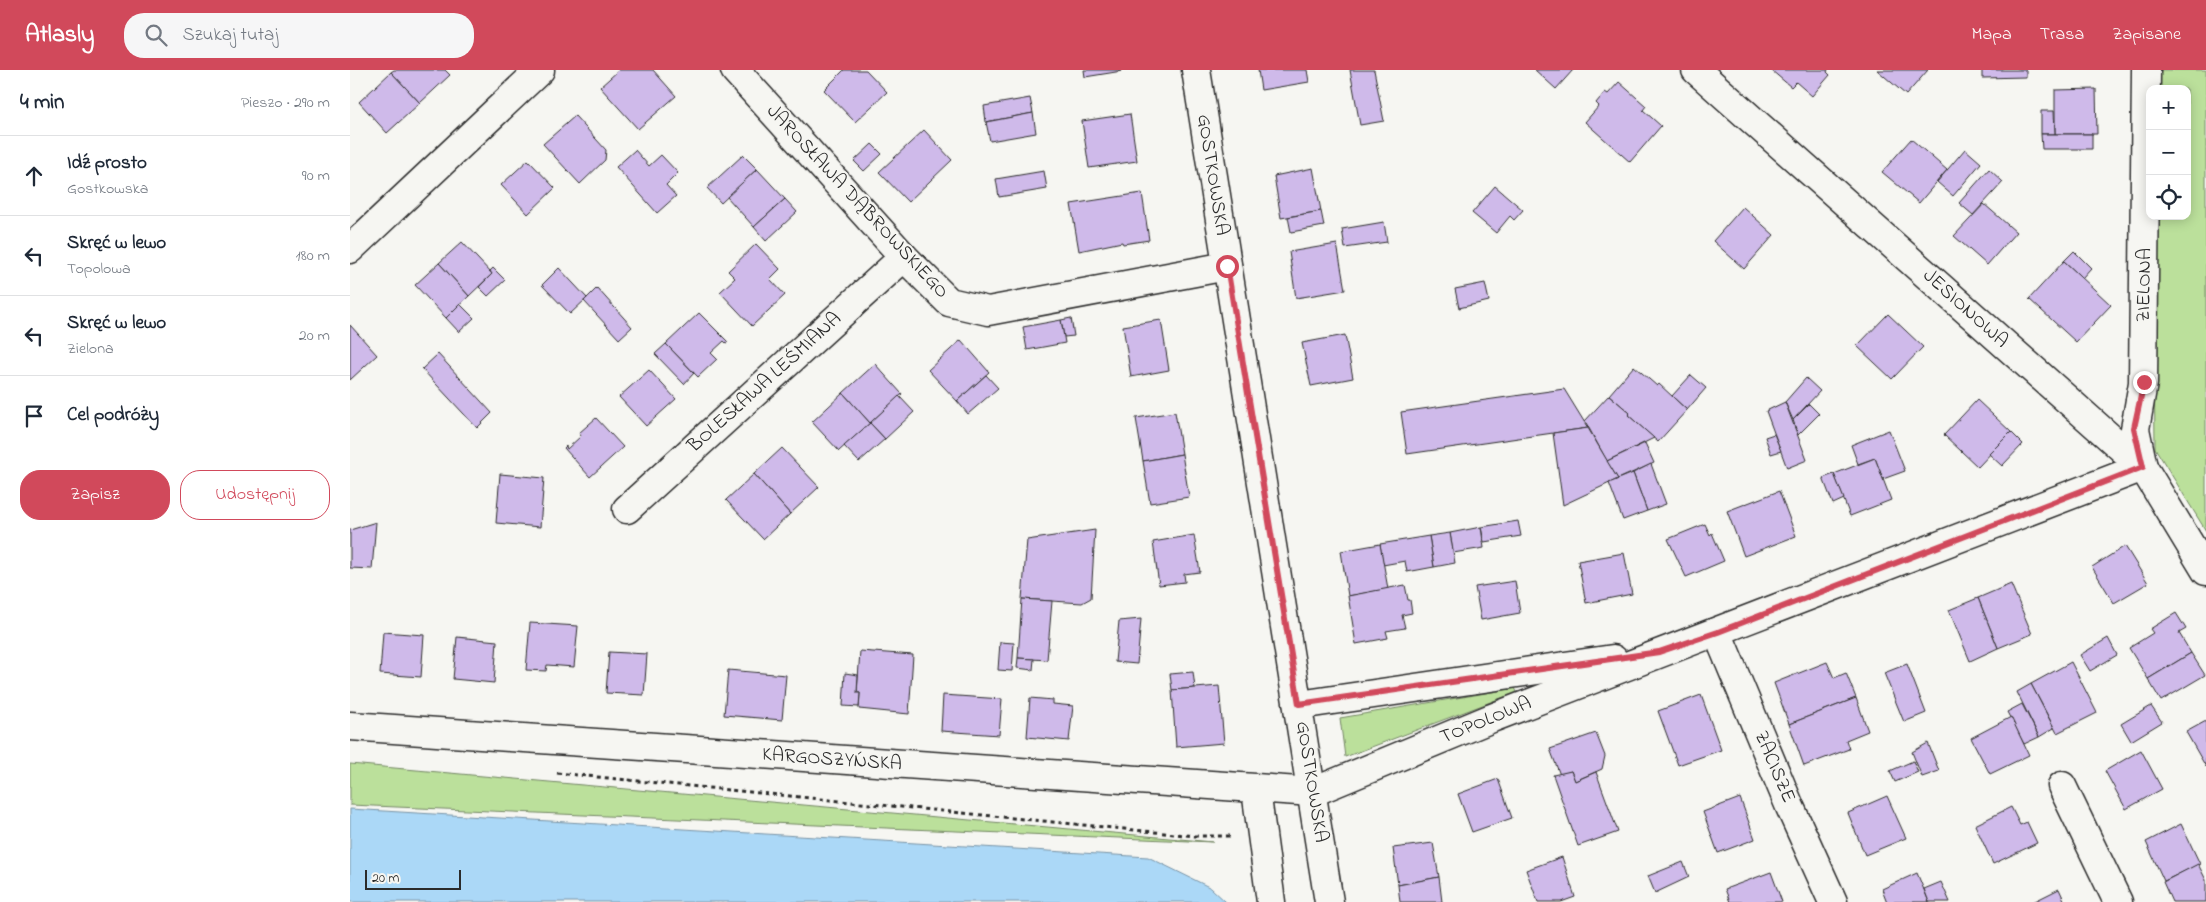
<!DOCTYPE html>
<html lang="pl">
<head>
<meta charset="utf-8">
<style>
  body { margin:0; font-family:"Indie Flower",sans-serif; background:#f6f6f7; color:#1f2937 }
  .controls { position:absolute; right:15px; top:15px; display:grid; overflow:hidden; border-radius:10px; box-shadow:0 2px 12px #0003 }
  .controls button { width:45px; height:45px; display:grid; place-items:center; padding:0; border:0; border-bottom:1px solid #e0e1e3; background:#fff; color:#1f2937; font:25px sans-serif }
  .scale { position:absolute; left:15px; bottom:12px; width:96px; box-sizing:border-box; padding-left:5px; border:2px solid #2b2b2b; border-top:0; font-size:14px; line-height:18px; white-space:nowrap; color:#2b2b2b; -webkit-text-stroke:4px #f6f6f2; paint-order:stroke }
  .stop { position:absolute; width:15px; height:15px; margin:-11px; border:4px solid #d1495b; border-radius:50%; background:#fff }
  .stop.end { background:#d1495b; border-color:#fff; box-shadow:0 1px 5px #0008 }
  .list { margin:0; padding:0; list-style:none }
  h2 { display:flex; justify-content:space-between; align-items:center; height:65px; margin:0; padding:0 20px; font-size:21px }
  h2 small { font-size:16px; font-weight:400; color:#747a83 }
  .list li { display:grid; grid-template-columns:32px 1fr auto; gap:15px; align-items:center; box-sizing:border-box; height:80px; padding:0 20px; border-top:1px solid #e0e1e3 }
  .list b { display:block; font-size:19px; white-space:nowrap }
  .list p { margin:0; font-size:16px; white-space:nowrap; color:#747a83 }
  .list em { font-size:16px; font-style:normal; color:#747a83 }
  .actions { display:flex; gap:10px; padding:15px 20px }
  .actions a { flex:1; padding:11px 0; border:1px solid #d1495b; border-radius:20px; text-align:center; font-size:18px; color:#d1495b }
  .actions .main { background:#d1495b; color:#fff }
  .icon { flex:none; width:28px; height:28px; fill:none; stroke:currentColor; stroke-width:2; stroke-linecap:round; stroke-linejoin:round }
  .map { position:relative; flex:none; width:1856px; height:832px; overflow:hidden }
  header { display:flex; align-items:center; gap:30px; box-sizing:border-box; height:70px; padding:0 25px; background:#d1495b; color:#fff }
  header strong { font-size:24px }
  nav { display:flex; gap:28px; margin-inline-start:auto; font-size:18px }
  .search { width:350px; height:45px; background:#f6f6f7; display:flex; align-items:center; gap:12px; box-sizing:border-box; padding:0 18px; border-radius:20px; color:#747a83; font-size:19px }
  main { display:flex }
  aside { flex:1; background:#fff }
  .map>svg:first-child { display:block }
  .green { fill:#bbe09b; stroke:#738663 }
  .water { fill:#abd8f7; stroke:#7893a5 }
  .building { fill:#cfbaea; stroke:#2b2b2b }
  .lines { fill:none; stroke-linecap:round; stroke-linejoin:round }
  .minor-casing { stroke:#2b2b2b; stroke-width:31 }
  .path { stroke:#2b2b2b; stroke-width:3; stroke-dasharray:4 4; stroke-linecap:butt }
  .minor { stroke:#f6f6f2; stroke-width:28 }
  .route { stroke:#d1495b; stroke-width:6 }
  .labels { text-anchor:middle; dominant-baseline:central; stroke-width:4; stroke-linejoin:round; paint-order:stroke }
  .street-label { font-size:20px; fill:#2b2b2b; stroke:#f6f6f2 }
</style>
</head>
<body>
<header>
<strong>Atlasly</strong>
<div class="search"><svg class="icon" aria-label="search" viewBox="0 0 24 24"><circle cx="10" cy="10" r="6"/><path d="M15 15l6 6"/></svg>Szukaj tutaj</div>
<nav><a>Mapa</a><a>Trasa</a><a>Zapisane</a></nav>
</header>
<main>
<aside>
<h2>4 min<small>Pieszo · 290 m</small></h2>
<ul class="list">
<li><svg class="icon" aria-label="ahead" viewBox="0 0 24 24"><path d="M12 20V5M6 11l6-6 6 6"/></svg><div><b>Idź prosto</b><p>Gostkowska</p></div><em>90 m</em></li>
<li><svg class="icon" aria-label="left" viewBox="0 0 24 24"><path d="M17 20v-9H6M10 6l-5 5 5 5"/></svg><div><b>Skręć w lewo</b><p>Topolowa</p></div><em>180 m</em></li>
<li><svg class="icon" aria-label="left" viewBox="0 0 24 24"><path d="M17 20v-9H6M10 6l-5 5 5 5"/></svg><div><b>Skręć w lewo</b><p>Zielona</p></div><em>20 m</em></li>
<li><svg class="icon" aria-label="arrive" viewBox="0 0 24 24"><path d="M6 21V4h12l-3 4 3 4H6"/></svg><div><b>Cel podróży</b></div></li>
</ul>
<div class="actions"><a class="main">Zapisz</a><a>Udostępnij</a></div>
</aside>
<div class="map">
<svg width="1856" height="832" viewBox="0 0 1856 832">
  <rect width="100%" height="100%" fill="#f6f6f2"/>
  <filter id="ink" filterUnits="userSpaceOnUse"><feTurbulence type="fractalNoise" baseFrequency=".02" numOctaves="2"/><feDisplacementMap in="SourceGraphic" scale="10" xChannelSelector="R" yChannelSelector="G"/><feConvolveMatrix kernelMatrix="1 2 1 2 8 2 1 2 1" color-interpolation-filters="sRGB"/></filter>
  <g filter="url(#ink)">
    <g class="green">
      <path d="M1802,0H1856V461L1805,378L1803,146H1837V19H1802Z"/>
      <path d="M1165,618L1167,622L995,687L990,648Z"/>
      <path d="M0,694L863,772L0,735Z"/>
    </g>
    <path class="water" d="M0,739L798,787L861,818L876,832H0Z"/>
    <g class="building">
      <path d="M44,0H95L100,5L70,33L41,2Z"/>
      <path d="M269,0H303L326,26L288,59L250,17Z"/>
      <path d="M494,0H516L537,22L505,52L474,20Z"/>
      <path d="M734,0H772V1L735,7Z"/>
      <path d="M908,0H957L959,12L911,20Z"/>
      <path d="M1000,0H1024L1034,51L1010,55Z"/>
      <path d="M1185,0H1223L1206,19Z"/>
      <path d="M1421,0H1478L1477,2L1480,5L1462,26L1446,12L1441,17Z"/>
      <path d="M1527,0H1578L1556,25Z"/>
      <path d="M1632,0H1676V7L1632,8Z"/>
      <path d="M41,2L70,33L37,63L9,32Z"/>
      <path d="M1269,12L1296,36L1293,40L1311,56L1280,92L1235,52L1249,36L1246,33L1255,22L1258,24Z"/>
      <path d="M1746,19L1747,64H1705V20Z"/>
      <path d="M680,28L683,43L636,52L634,36Z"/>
      <path d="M1691,41H1704L1705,64H1691Z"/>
      <path d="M683,43L686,63L640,71L636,52Z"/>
      <path d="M780,44L787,91L739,98L732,51Z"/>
      <path d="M225,46L256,80L255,90L230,114L193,74Z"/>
      <path d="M574,60L602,90L558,132L529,102Z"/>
      <path d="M1691,64H1742V79H1692Z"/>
      <path d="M1561,69L1597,100L1569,133L1532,102Z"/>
      <path d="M522,74L532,84L514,101L504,91Z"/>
      <path d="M1615,79L1631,93L1603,126L1587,112Z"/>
      <path d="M285,80L299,96L311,85L328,103L316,115L326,126L307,143L266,97Z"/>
      <path d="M393,85L407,99L371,133L357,118Z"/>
      <path d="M178,90L205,118L178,144L151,115Z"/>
      <path d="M963,98L971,141L931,148L924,106Z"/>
      <path d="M407,99L435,129L404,157L377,127Z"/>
      <path d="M1639,99L1653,112L1623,145L1609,133Z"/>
      <path d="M694,101L697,119L649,127L646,109Z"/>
      <path d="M1145,116L1173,140L1164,150L1160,146L1146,163L1122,143Z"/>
      <path d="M792,123L799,170L773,174L772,172L729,181L721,134Z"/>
      <path d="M435,129L447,142L416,171L404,157Z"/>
      <path d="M1634,134L1666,162L1637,195L1604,166Z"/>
      <path d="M1393,137L1424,165L1394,199L1363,171Z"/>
      <path d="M971,141L974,156L941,162L938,147Z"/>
      <path d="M1034,152L1037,172L995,178L992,159Z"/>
      <path d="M112,172L142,204L119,226L89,193Z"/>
      <path d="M406,174L430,199L420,209L435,225L402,256L370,222L385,208L378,201Z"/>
      <path d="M987,174L995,220L946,228L939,182Z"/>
      <path d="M1724,181L1741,198L1732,208L1714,191Z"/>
      <path d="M1714,191L1761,235L1726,272L1679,229Z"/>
      <path d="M89,193L119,226L96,248L65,215Z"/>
      <path d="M143,198L155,210L138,226L129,217L142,204L140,201Z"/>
      <path d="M209,198L237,228L220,244L192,215Z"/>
      <path d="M1135,213L1139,231L1109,238L1105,219Z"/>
      <path d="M247,218L282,257L269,269L234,231Z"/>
      <path d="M110,234L124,248L109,262L96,248Z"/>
      <path d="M349,243L378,272L376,273L374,271L361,283L367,289L348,307L316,274Z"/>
      <path d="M1538,244L1573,277L1542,309L1507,276Z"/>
      <path d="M721,248L724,266L714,267L711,250Z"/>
      <path d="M711,250L715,273L677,280L673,257Z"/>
      <path d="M811,250L819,300L781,307L773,256Z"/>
      <path d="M0,255L27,285L0,310Z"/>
      <path d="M995,265L1003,308L961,316L952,273Z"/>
      <path d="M611,270L639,302L607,331L578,300Z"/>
      <path d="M316,274L344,303L334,314L305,284Z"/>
      <path d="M88,284L142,343L127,358L72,299Z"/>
      <path d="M525,294L552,324L520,353L493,323Z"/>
      <path d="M1284,296L1307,316L1309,314L1337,340L1308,372L1278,345L1280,343L1259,325Z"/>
      <path d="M299,300L326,329L296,356L269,327Z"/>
      <path d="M636,305L648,318L618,344L607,331Z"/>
      <path d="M1341,305L1356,318L1337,340L1322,326Z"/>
      <path d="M1456,308L1470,321L1443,350L1435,332Z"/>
      <path d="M1214,319L1238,358L1057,384L1051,342Z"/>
      <path d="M493,323L520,353L489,381L462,352Z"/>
      <path d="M1259,325L1280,343L1278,345L1304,368L1257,391L1235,351Z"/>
      <path d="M549,326L564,342L535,369L520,353Z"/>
      <path d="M1627,330L1661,362L1628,397L1594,365Z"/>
      <path d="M1435,332L1457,390L1437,398L1416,341Z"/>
      <path d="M1459,334L1469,344L1448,365L1443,350Z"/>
      <path d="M825,342L832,384L793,391L786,348Z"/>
      <path d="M246,348L273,377L240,407L214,378L216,376L217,379L231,366L229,363Z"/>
      <path d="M520,353L535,369L509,392L494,376Z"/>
      <path d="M1238,358L1268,409L1213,435L1203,363Z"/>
      <path d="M1539,360L1555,401L1533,409L1525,388L1508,394L1501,375Z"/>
      <path d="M1661,362L1673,374L1652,396L1639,384Z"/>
      <path d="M1424,364L1431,381L1421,384L1415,367Z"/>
      <path d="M1295,373L1304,393L1268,409L1257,391Z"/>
      <path d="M432,378L469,417L440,444L404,404Z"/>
      <path d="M832,384L839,427L800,433L793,391Z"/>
      <path d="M1525,388L1541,430L1500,446L1484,404Z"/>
      <path d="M1301,394L1316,434L1297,441L1283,403Z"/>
      <path d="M1283,403L1297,441L1273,450L1259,413Z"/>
      <path d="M150,404L194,408L190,457L146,453Z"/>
      <path d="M404,404L440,444L413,469L376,430Z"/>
      <path d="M1484,404L1494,429L1483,434L1473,408Z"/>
      <path d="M1429,421L1446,466L1394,486L1377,441Z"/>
      <path d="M1168,451L1171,466L1134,472L1131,457Z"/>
      <path d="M26,452L22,499L0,498V460Z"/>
      <path d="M1355,454L1360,465L1362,463L1374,491L1336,507L1318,469Z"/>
      <path d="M1131,457L1134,478L1103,483L1100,463Z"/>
      <path d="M745,460L741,528L732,533L672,529L677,470Z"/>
      <path d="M1100,463L1105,493L1084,497L1079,466Z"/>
      <path d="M844,465L850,502L834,504L835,512L809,515L803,472Z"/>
      <path d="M1079,466L1084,497L1057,502L1055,491L1033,495L1030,474Z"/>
      <path d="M1030,474L1038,519L998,526L991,481Z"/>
      <path d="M1775,476L1798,513L1764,533L1742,497Z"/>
      <path d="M1274,483L1282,524L1236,533L1228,491Z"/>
      <path d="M1165,511L1170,543L1131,550L1125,517Z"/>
      <path d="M1661,514L1682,564L1648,578L1628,528Z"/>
      <path d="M1055,515L1058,530H1060L1062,543L1052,545L1055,558L1036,561L1038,568L1006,574L998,526Z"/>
      <path d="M1628,528L1648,578L1620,591L1599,540Z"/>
      <path d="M672,529L702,531L697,590L668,588Z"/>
      <path d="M1826,543L1836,559L1829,563L1841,583L1798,609L1779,578L1803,563L1800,559Z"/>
      <path d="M791,549L787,594L765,592L769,551Z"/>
      <path d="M180,553L228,556L224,597L197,595L196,601L176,600Z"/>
      <path d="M33,562L74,565L71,607L30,604Z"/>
      <path d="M107,567L147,571L144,613L103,609Z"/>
      <path d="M1758,568L1767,585L1740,601L1730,585Z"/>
      <path d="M650,572L664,573L662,601L648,600Z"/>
      <path d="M510,581L563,585L559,644L509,639L510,623H507Z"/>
      <path d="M259,582L297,584L294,625L256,623Z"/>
      <path d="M1841,583L1855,605L1811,631L1798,609Z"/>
      <path d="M668,588L684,589L683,600L667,598Z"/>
      <path d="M1477,592L1484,608L1496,603L1506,628L1439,654L1424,613Z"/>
      <path d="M1721,592L1747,643L1707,663L1681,614Z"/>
      <path d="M1557,594L1576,643L1554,652L1534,603Z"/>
      <path d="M378,600L436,605L432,650L374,645Z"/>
      <path d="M843,602L845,618L822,620L820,604Z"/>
      <path d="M495,603L508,605L507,623H510L509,637L493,636Z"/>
      <path d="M1681,614L1704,658L1689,667L1667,622Z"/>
      <path d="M869,616L874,673L826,677L822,620Z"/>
      <path d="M593,625L652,629L649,665L591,661Z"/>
      <path d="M1351,625L1371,680L1328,695L1308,641Z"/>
      <path d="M680,628L703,630V634L723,636L719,671L677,667Z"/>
      <path d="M1506,628L1518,661L1496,670L1499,679L1454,696L1439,654Z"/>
      <path d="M1672,634L1689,667L1674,674L1657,642Z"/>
      <path d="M1801,636L1812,652L1781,671L1771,654Z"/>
      <path d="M1661,647L1679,685L1640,704L1621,668Z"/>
      <path d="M1856,651V697L1836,662Z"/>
      <path d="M1246,663L1255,686L1252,699L1225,711L1221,701L1210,705L1200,679Z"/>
      <path d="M1578,673L1589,701L1572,707L1562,682Z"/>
      <path d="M1791,680L1812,719L1776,739L1755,701Z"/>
      <path d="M1563,691L1568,702L1545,712L1540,701Z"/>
      <path d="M1221,701L1225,711L1246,702L1268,762L1228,776L1203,705Z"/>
      <path d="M1148,709L1162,748L1122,762L1108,724Z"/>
      <path d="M1537,726L1556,768L1515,785L1498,743Z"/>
      <path d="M1390,728L1405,769L1368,783L1353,742Z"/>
      <path d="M1661,737L1670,755L1677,752L1687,773L1643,794L1625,755Z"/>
      <path d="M1831,754L1850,794L1814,811L1796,772Z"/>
      <path d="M1083,773L1089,807L1048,815L1043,778Z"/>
      <path d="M1212,787L1225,827L1211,832H1188L1176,800Z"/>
      <path d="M1333,792L1339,807L1305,823L1298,806Z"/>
      <path d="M1848,794L1856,810V832H1822L1813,812Z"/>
      <path d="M1421,802L1432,832H1380L1375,819Z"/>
      <path d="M1567,803L1579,832H1537L1532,819Z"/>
      <path d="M1089,807L1092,832H1050L1048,815Z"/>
      <path d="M1591,812L1600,832H1579L1574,819Z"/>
      <path d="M1709,819L1715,832H1683Z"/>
    </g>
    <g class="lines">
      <defs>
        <g id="minor">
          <path d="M385,0L554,187L599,232L638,241L877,196"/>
          <path d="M846,0L979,832"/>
          <path d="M1346,0L1793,397L1856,501"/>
          <path d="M0,179L190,0"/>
          <path d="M1793,397L1785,359L1793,313L1796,0"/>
          <path d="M277,439L554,187"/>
          <path d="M1367,562L1440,737L1483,832"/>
          <path d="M949,635L1263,589"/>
          <path d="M0,656L963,722L1142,648L1793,397"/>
          <path d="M1712,716L1768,832"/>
          <path d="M906,720L921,832"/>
        </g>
      </defs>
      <use href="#minor" class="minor-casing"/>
      <path class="path" d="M207,703L845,766H883"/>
      <use href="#minor" class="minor"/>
    </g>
  </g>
  <g class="lines" filter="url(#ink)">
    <path class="route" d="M877,196L949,634L1309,582L1368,562L1793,397L1784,358L1794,312"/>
  </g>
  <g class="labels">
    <g class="street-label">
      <text transform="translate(862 105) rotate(81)">GOSTKOWSKA</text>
      <text transform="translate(507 132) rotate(47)">JAROSŁAWA DĄBROWSKIEGO</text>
      <text transform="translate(1795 215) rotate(-89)">ZIELONA</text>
      <text transform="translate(1615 239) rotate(42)">JESIONOWA</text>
      <text transform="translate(415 313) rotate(-42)">BOLESŁAWA LEŚMIANA</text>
      <text transform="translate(1136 651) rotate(-22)">TOPOLOWA</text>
      <text transform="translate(482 690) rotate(4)">KARGOSZYŃSKA</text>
      <text transform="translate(1424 697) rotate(67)">ZACISZE</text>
      <text transform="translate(961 712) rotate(81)">GOSTKOWSKA</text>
    </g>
  </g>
</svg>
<div class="controls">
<button>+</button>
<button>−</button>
<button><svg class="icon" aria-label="locate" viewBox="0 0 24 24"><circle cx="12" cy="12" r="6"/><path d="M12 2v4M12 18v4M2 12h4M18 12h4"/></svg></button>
</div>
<div class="scale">20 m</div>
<div class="stop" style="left:877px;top:196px"></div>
<div class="stop end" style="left:1794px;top:312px"></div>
</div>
</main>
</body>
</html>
